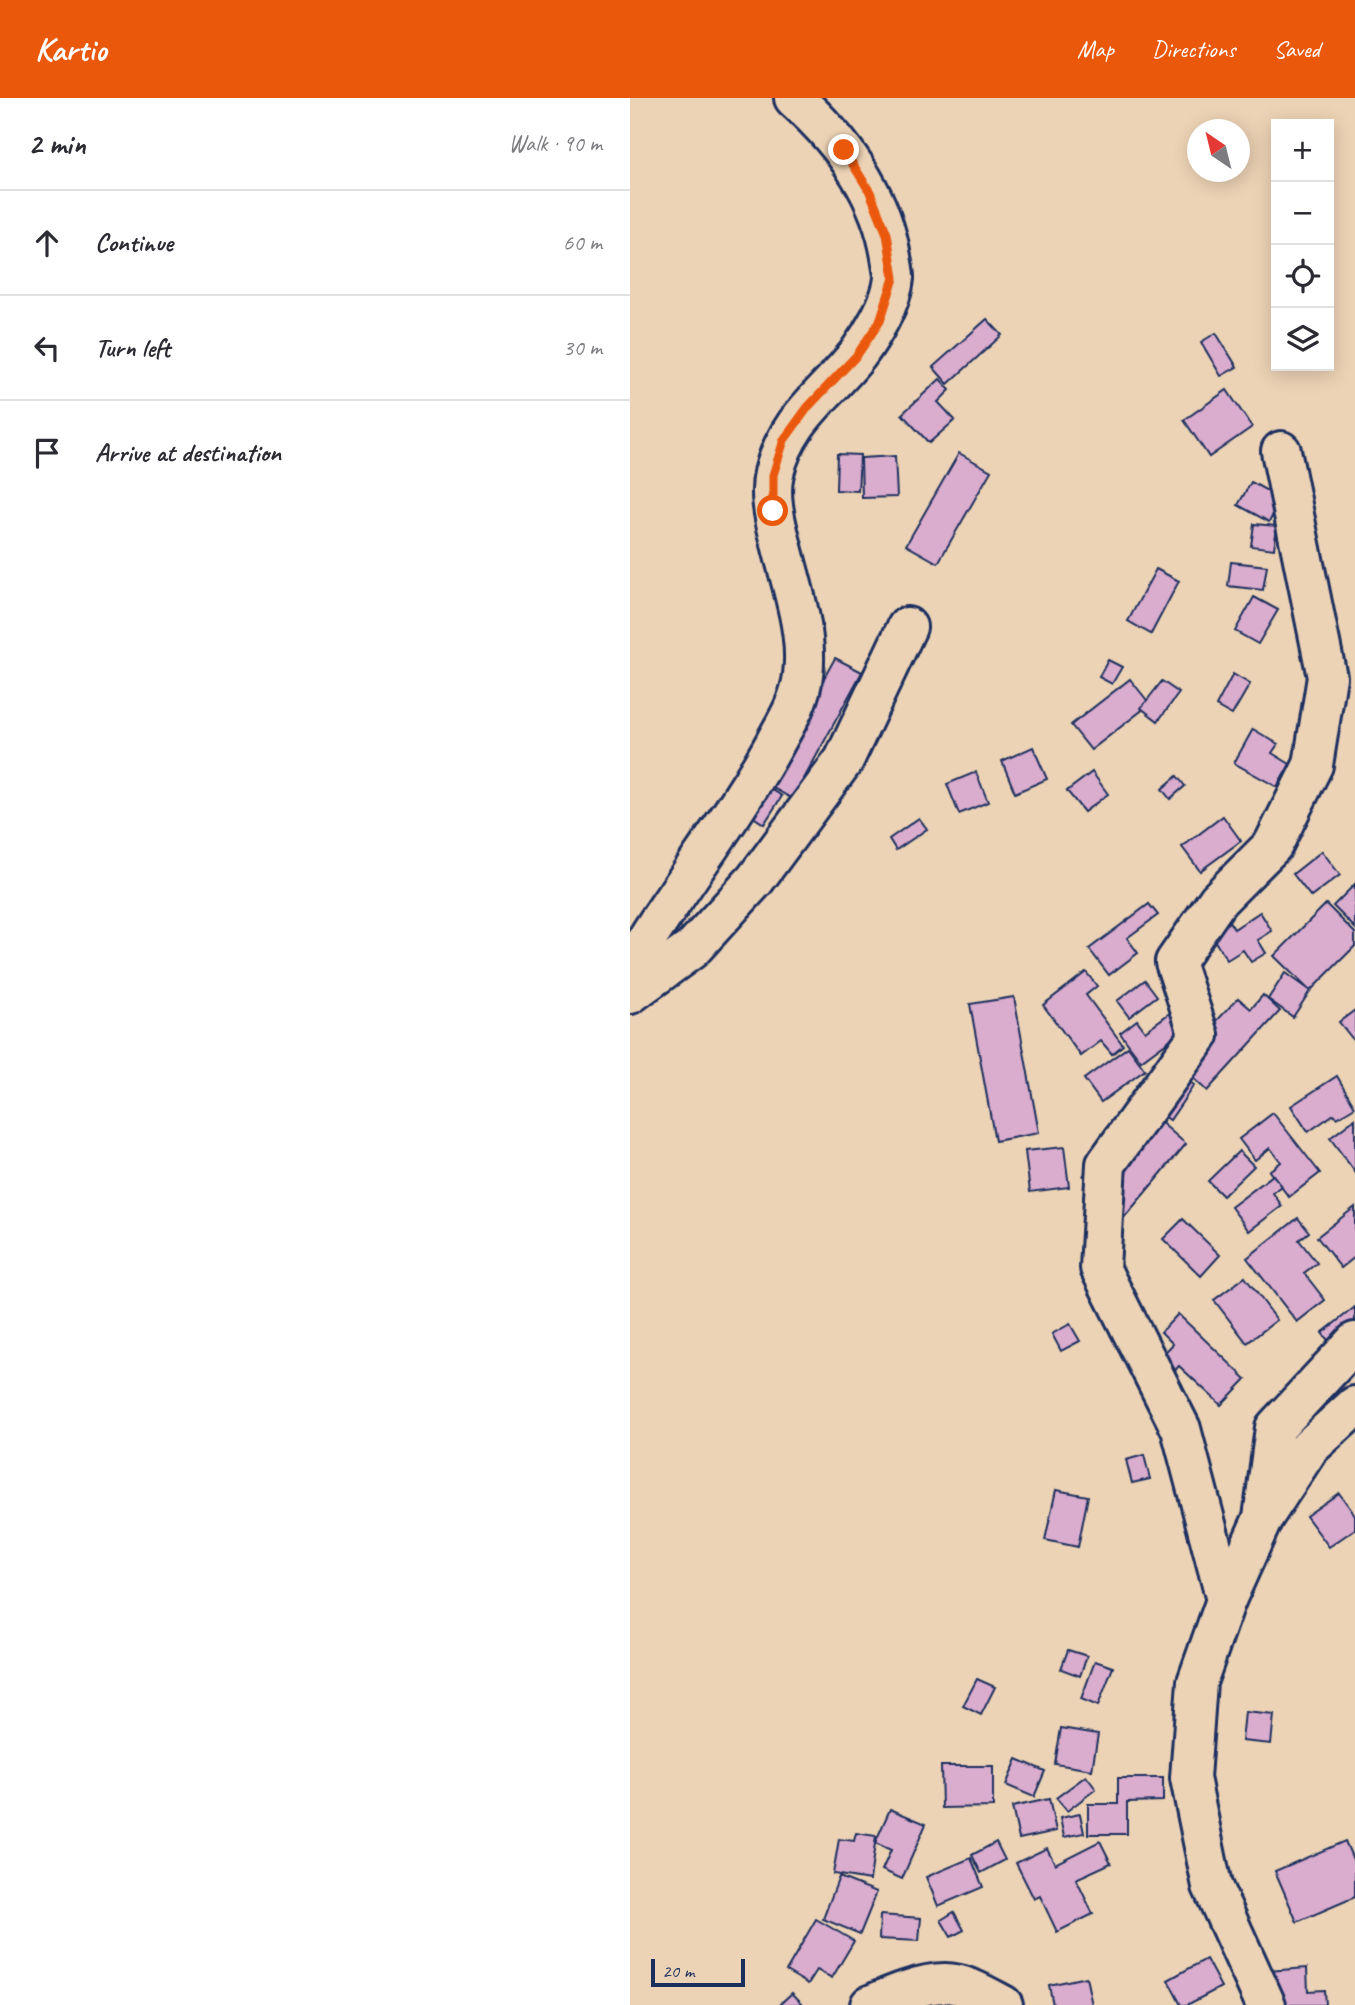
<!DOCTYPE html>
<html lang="en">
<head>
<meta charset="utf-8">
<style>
  body { margin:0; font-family:Caveat,sans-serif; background:#f2f2f3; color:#2b2b33 }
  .controls { position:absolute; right:21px; top:21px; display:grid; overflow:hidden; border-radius:0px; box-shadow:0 4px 18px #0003 }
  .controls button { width:63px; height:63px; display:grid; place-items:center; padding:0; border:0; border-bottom:2px solid #e1e1e2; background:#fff; color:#2b2b33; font:35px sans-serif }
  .compass { position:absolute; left:557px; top:21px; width:63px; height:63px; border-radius:50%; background:#fff; box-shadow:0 4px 18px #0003; rotate:325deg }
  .scale { position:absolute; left:21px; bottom:18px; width:94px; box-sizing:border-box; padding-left:7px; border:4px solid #1b2f5e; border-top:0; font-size:19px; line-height:24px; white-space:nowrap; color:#1b2f5e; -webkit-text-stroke:5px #edd3b5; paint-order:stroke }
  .stop { position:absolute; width:21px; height:21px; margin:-16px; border:5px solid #ea580c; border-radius:50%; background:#fff }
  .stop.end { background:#ea580c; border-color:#fff; box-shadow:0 2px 7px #0008 }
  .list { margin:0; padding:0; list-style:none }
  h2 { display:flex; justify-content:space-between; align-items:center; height:91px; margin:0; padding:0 28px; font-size:30px }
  h2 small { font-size:23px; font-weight:400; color:#7c7c81 }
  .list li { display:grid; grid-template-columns:46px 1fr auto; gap:21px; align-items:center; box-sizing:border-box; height:105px; padding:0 28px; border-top:2px solid #e1e1e2 }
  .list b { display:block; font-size:26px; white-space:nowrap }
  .list em { font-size:23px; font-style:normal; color:#7c7c81 }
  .icon { flex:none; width:38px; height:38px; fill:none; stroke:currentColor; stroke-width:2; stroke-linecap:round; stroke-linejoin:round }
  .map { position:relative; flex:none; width:725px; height:1907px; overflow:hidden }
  header { display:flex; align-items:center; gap:42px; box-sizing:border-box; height:98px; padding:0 35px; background:#ea580c; color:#fff }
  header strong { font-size:33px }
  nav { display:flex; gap:38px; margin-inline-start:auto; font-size:24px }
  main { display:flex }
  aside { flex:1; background:#fff }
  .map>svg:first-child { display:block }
  .building { fill:#daaccd; stroke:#1b2f5e; stroke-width:2 }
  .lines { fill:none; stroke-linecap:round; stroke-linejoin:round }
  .minor-casing { stroke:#1b2f5e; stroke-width:44 }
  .major-casing { stroke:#1b2f5e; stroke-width:44 }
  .minor { stroke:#edd3b5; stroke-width:38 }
  .major { stroke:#edd3b5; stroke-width:38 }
  .route { stroke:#ea580c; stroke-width:9 }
</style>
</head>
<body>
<header>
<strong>Kartio</strong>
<nav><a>Map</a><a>Directions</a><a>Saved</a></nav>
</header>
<main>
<aside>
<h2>2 min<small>Walk · 90 m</small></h2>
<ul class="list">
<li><svg class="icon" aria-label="ahead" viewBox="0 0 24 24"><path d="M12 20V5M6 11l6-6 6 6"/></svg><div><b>Continue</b></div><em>60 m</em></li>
<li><svg class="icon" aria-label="left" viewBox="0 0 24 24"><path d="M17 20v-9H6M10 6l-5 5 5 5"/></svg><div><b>Turn left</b></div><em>30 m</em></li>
<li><svg class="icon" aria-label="arrive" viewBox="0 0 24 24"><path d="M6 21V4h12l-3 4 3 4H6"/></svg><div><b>Arrive at destination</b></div></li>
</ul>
</aside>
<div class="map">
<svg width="725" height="1907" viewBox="0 0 725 1907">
  <rect width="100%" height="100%" fill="#edd3b5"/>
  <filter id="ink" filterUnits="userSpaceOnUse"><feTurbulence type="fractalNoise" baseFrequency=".0143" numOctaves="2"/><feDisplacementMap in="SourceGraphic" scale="14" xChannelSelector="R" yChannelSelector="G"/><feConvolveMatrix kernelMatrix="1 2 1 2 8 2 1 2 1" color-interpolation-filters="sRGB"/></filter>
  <g filter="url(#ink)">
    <g class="building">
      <path d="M357,221L372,237L318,286L303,269Z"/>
      <path d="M586,235L607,269L591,278L571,244Z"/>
      <path d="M310,281L320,292L308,304L325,322L299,345L272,316Z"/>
      <path d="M597,292L622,329L579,359L554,322Z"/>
      <path d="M329,355L361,373L308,465L276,447Z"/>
      <path d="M207,356L230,357L228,393L206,392Z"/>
      <path d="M265,358L267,399L232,400L231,360Z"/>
      <path d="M621,384L652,401L639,424L608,407Z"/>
      <path d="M624,426L647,428L644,451L621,448Z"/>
      <path d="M601,464L637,468L633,492L598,488Z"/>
      <path d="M526,471L549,483L521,536L498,523Z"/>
      <path d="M624,499L648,512L628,546L605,533Z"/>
      <path d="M205,560L232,574L163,701L136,686Z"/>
      <path d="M478,562L492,569L482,586L469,579Z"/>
      <path d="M603,576L620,586L602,617L586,608Z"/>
      <path d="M500,581L520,606L461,652L441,627Z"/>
      <path d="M532,583L549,595L528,623L511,610Z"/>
      <path d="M623,631L648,646L642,655L660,666L647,689L604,665Z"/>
      <path d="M403,649L417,681L385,695L372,663Z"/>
      <path d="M346,674L358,704L329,716L317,686Z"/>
      <path d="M462,674L478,696L454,714L437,693Z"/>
      <path d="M547,678L555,688L540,701L532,691Z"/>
      <path d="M125,681L152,698L134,726L107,708Z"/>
      <path d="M593,718L611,743L570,773L552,749Z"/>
      <path d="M289,720L297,731L266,752L259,741Z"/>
      <path d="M692,753L710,777L681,799L663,776Z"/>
      <path d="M725,786V830L703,808Z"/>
      <path d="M581,795L604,831L630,814L642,833L628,842L636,855L621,864L613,852L597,862L562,808Z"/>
      <path d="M519,806L528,817L497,840L508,855L479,877L459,851Z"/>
      <path d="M696,806L725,835V848L680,893L644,858Z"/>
      <path d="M456,874L467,888L456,897L493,947L482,956L471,943L451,958L413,907Z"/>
      <path d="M655,875L680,893L663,919L638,901Z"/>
      <path d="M515,882L527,898L499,919L487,903Z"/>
      <path d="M633,897L650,913L577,993L540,959L572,939L608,900L621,911Z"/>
      <path d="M384,899L409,1035L365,1043L340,906Z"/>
      <path d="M544,912L557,929L511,963L490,935L507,922L515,933Z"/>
      <path d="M725,912V944L709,924Z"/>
      <path d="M498,949L515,972L471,1004L454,981Z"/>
      <path d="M535,967L564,987L540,1022L510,1002Z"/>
      <path d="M707,978L725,1009L707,1020L704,1016L678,1034L661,1008Z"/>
      <path d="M512,1008L556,1046L492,1122L474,1107L480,1100L453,1078Z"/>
      <path d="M643,1015L690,1075L659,1099L639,1073L651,1064L640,1050L625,1062L609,1041Z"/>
      <path d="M725,1021V1074L700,1040Z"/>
      <path d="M434,1049L439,1089L400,1094L395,1053Z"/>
      <path d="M609,1053L624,1068L593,1098L578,1083Z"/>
      <path d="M643,1077L652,1088L643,1095L652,1108L619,1133L601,1109Z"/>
      <path d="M725,1109V1159L711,1170L687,1139Z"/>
      <path d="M668,1120L679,1134L669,1142L687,1165L674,1175L695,1202L667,1224L617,1160Z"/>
      <path d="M553,1121L590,1157L571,1178L533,1141Z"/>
      <path d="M615,1179L647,1222L617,1245L584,1202Z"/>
      <path d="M725,1209V1235L705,1251L692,1235Z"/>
      <path d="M548,1216L616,1281L591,1307L549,1268L529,1290L514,1276L543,1246L531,1234Z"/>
      <path d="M440,1226L450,1243L431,1253L422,1236Z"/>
      <path d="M514,1357L520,1381L502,1385L496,1362Z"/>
      <path d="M426,1392L458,1398L448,1449L415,1442Z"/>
      <path d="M709,1395L725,1417V1431L699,1449L676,1418Z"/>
      <path d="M438,1552L457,1558L450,1578L431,1571Z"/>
      <path d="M465,1563L483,1569L468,1608L451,1601Z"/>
      <path d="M347,1581L365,1589L351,1617L333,1608Z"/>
      <path d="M615,1614L644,1617L641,1646L612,1643Z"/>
      <path d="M431,1630L468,1636L462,1672L425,1666Z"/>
      <path d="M387,1661L415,1673L404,1699L376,1687Z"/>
      <path d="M311,1668H363V1709L312,1710Z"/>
      <path d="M456,1678L466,1691L437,1713L426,1700Z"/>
      <path d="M488,1680H533V1703L497,1704V1736H458V1706H488Z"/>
      <path d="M419,1701L426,1733L389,1741L382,1709Z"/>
      <path d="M260,1711L296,1726L272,1781L252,1772L261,1752L245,1745Z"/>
      <path d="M450,1716L454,1735L434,1739L430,1720Z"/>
      <path d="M226,1735L246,1738L240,1782L203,1776L209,1741L224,1743Z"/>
      <path d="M470,1743L481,1765L446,1781L463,1816L427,1834L410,1798L404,1801L386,1765L417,1750L425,1766Z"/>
      <path d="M715,1743L725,1766V1799L667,1824L645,1773Z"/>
      <path d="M366,1744L375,1762L351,1775L342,1757Z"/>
      <path d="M341,1760L353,1789L308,1808L296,1779Z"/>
      <path d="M209,1779L247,1794L230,1836L193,1821Z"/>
      <path d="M324,1814L334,1832L321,1839L311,1822Z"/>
      <path d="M250,1817L291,1820L289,1843L249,1841Z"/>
      <path d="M186,1821L224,1843L202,1880L187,1872L178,1886L156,1873Z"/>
      <path d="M576,1861L591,1889L557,1907H551L538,1882Z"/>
      <path d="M677,1870L678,1893L694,1892L695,1907H640L638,1873Z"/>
      <path d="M456,1879L462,1907H423L419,1887Z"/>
      <path d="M162,1895L173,1906L149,1907Z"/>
    </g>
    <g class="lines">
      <defs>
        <g id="minor">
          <path d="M0,873C12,846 30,821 47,796C80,747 116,698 145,645C157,623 170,603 173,577C179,532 159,481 149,437C144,418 139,395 144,375C157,320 196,297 228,256C242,237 262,204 264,180C264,174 262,166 261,159C251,96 211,42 164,0"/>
          <path d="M0,896L62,851L125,782L214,662L277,529"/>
          <path d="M633,1420L645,1330L725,1244"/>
          <path d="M596,1502L551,1331L470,1170L476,1066L569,937L545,864L588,802L643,747L683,667L697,579L651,353"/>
          <path d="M240,1907C261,1898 291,1885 315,1885C335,1885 356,1898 373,1907"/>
        </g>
        <path id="major" d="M636,1907L582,1788L560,1680L567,1584L596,1502L633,1420L679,1350L725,1308"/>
      </defs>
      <use href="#minor" class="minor-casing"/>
      <use href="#major" class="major-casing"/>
      <use href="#minor" class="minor"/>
      <use href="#major" class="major"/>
    </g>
  </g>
  <g class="lines" filter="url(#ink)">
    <path class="route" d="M143,413V377L154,342L178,309L227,257L250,223L264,180L257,136L240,94L214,52"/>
  </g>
</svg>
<div class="controls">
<button>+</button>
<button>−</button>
<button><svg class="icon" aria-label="locate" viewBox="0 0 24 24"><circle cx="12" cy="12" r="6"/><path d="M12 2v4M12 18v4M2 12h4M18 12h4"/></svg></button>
<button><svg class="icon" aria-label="layers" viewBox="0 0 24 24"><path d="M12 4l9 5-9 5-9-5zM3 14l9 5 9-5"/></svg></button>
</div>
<svg class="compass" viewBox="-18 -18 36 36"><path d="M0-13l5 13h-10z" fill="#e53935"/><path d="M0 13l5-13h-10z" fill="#7c7c81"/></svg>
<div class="scale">20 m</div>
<div class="stop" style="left:143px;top:413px"></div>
<div class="stop end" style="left:214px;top:52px"></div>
</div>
</main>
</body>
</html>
